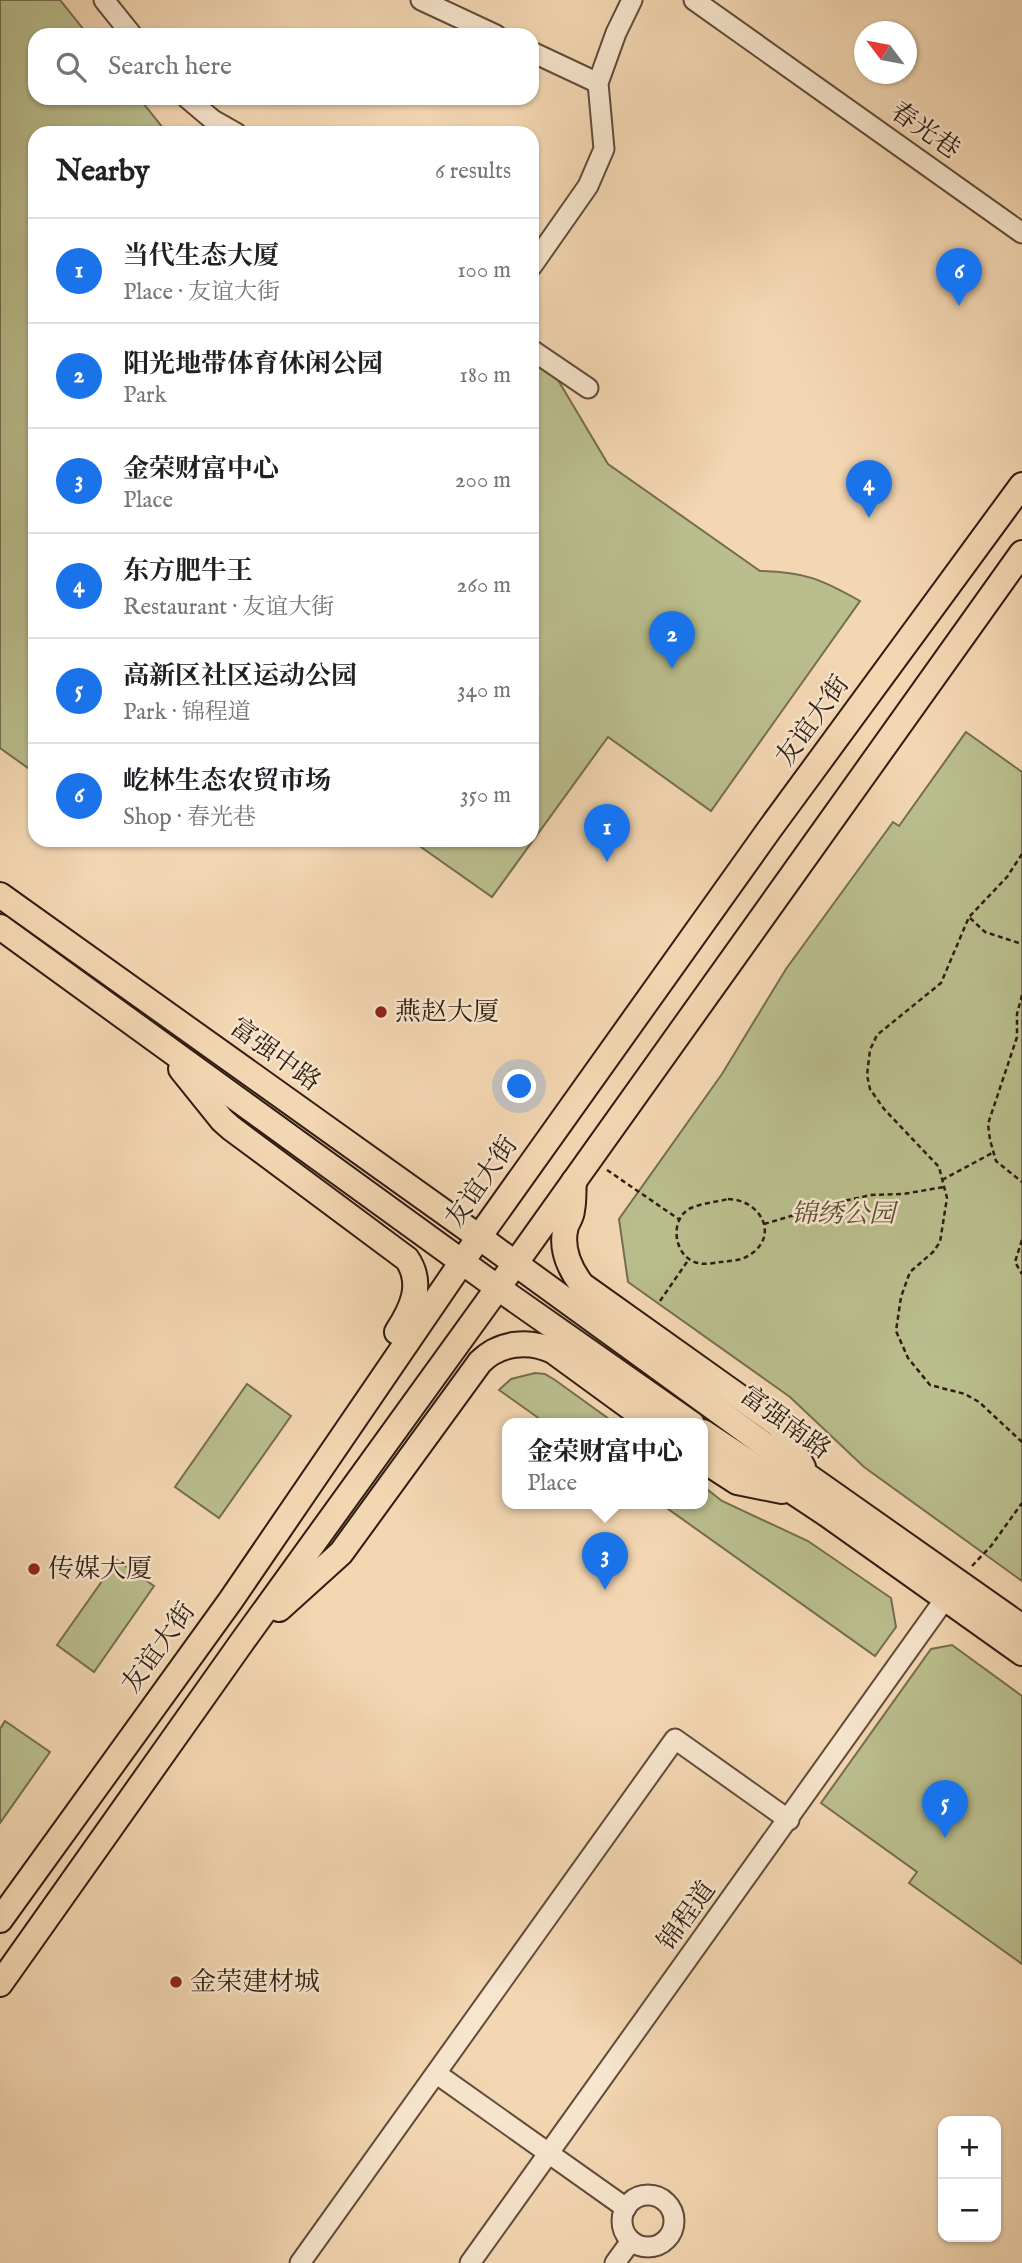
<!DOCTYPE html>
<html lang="en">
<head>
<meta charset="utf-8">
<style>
  body { margin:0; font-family:"IM FELL English","Noto Serif SC",serif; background:#f2f2f2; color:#202124 }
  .controls { position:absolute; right:21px; bottom:21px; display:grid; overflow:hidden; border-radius:14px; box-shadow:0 2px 5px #0004 }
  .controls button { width:63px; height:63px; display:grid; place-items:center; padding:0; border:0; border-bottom:2px solid #e0e0e0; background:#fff; color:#202124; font:35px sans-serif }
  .compass { position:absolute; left:854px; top:21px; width:63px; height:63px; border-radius:50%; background:#fff; box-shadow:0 2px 5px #0004; rotate:302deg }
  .you { position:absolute; left:520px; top:1087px; width:24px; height:24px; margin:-18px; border:5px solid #fff; border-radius:50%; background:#1a73e8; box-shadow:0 0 0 10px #1a73e833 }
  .badge { display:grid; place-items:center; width:46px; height:46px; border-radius:50%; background:#1a73e8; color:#fff; font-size:23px; font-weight:700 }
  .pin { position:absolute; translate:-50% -58px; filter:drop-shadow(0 2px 4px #0008) }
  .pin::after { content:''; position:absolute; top:37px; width:24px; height:21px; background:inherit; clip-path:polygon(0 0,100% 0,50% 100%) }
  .popup { position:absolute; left:502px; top:1418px; width:206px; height:91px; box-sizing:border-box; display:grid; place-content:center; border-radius:14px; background:#fff; filter:drop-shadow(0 2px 5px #0005); font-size:23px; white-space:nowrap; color:#757577 }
  .popup b { font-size:26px; color:#202124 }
  .popup::after { content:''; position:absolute; left:50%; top:100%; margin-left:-14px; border:14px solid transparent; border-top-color:#fff }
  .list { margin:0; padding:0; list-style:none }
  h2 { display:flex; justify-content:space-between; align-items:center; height:91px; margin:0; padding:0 28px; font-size:30px }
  h2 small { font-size:23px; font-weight:400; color:#757577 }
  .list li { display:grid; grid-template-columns:46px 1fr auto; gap:21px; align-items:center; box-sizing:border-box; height:105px; padding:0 28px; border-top:2px solid #e0e0e0 }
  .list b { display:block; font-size:26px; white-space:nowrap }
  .list p { margin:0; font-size:23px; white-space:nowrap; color:#757577 }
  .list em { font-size:23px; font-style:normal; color:#757577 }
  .icon { flex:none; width:38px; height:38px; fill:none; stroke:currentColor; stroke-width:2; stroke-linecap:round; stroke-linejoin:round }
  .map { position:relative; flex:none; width:1022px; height:2263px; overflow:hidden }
  .search { position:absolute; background:#fff; box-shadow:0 2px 5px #0004; left:28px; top:28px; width:511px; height:77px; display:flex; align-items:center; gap:18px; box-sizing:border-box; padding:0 24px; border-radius:21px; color:#757577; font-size:26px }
  .panel { position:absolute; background:#fff; box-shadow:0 2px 5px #0004; left:28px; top:126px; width:511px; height:721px; border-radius:21px }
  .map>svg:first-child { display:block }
  .green { fill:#babe8d; stroke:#756d4f; stroke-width:2 }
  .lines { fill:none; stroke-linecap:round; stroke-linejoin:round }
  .minor-casing { stroke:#614b39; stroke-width:23 }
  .major-casing { stroke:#301c11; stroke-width:28 }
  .path { stroke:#301c11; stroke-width:2.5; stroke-dasharray:5 3.5; stroke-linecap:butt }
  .minor { stroke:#f7e5cd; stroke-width:19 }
  .major { stroke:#f3d7b2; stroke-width:24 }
  .poi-dot { fill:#8f2418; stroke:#f7e5cd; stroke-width:2.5 }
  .labels { text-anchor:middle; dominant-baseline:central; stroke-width:5; stroke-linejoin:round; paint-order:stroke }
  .street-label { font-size:26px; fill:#301c11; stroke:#f7e5cd }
  .poi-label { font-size:26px; fill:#301c11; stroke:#f7e5cd; text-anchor:start }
  .park-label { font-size:26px; font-style:italic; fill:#594d36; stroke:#f7e5cd }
</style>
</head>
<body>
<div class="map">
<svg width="1022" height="2263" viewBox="0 0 1022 2263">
  <rect width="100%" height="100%" fill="#f3d7b2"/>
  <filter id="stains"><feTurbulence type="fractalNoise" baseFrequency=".00286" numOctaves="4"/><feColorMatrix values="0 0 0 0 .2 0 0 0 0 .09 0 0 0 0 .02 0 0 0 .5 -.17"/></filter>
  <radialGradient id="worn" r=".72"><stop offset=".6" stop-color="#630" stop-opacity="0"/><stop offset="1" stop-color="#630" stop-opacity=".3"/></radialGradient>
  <g class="green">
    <path d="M0,0H60L88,35H35V98H139L167,133H35V773L0,748Z"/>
    <path d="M532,359L555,375L608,464L760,571C805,572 821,579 860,601L711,811L608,737L492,897L411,840H532Z"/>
    <path d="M966,732L1022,772V1581L864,1467L790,1397L628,1282L619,1219L722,1074L786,969L893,822L899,826Z"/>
    <path d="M535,1373L545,1374L555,1380L616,1424H547L499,1390L511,1379Z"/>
    <path d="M247,1384L291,1416L219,1518L175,1487Z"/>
    <path d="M703,1486L722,1501L808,1541L891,1598L896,1627L875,1656L661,1504H703Z"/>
    <path d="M117,1560L154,1586L94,1672L57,1645Z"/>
    <path d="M952,1645L1022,1696V1964L909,1883L917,1872L821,1803L931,1649Z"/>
    <path d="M5,1721L50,1752L0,1823V1729Z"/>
  </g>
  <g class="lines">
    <defs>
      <g id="minor">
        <path d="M104,0L132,35"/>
        <path d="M421,0L496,35"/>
        <path d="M694,0L1022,233"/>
        <path d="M532,52L598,83"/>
        <path d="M187,98L213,120L236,133"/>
        <path d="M532,266L588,186L604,149L598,83L616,33L632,0"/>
        <path d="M532,350L588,388"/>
        <path d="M437,2074L626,2208"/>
        <circle cx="648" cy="2221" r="26"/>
        <path d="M300,2263L675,1739L789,1820"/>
        <path d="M470,2263L952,1589"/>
        <path d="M615,2263L631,2241"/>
      </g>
      <g id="major">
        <path d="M0,895L479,1237L809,1477L1022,1627"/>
        <path d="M0,927L498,1288L692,1424"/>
        <path d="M181,1069L222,1120L231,1128L407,1259C424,1284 412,1309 397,1332"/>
        <path d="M574,1181C573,1191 574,1201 572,1210C572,1216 568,1221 566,1226C560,1248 569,1268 582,1285L780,1426L803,1467"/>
        <path d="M703,1432L828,1515L1022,1653"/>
        <path d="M703,1460L737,1482L782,1491"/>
        <path d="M279,1609L341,1553L480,1362C499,1343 528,1339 553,1351L653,1424"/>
        <path d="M0,1920L231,1600L479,1237L769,830L1022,485"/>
        <path d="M0,1984L242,1642L515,1264L1022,553"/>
      </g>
    </defs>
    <use href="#minor" class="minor-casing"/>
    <use href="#major" class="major-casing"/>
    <g class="path">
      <path d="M1022,854L1007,877L969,917L941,983L877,1035L870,1050L867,1075L870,1089L884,1109L939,1167L947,1198L940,1242L933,1252L910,1272L901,1297L896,1331L908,1358L930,1385L965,1394L979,1402L1022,1442"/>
      <path d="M970,918L985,932L1022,944"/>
      <path d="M1022,995L1017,1014V1037L988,1124L990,1140L996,1161L1022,1182"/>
      <path d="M607,1170L680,1220"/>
      <path d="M942,1180L994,1152"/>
      <path d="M728,1199C761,1200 779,1235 751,1254C742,1261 730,1261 720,1262C713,1263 704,1265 698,1263C674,1258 668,1219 691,1208C702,1203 717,1202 728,1199Z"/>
      <path d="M764,1224L839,1202L871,1195L903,1194L944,1187"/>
      <path d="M1022,1240L1015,1262L1022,1274"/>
      <path d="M660,1301L689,1259"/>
      <path d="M972,1566L991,1546L1022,1503"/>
    </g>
    <use href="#minor" class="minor"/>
    <use href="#major" class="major"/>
  </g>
  <g class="poi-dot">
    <circle cx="381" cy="1012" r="7"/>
    <circle cx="34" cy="1569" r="7"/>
    <circle cx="176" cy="1982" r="7"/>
  </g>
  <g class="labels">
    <g class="street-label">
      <text transform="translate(925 131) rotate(35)">春光巷</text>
      <text transform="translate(813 721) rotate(-54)">友谊大街</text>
      <text transform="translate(275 1055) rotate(36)">富强中路</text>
      <text transform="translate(482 1182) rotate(-55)">友谊大街</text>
      <text transform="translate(785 1423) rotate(36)">富强南路</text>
      <text transform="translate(159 1648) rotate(-54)">友谊大街</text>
      <text transform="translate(687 1916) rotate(-54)">锦程道</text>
    </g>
    <g class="poi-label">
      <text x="395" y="1012">燕赵大厦</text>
      <text x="48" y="1569">传媒大厦</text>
      <text x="190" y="1982">金荣建材城</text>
    </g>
    <g class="park-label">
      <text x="843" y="1214">锦绣公园</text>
    </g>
  </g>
  <rect width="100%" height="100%" filter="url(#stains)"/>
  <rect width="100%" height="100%" fill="url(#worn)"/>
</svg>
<div class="controls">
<button>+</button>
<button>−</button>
</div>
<svg class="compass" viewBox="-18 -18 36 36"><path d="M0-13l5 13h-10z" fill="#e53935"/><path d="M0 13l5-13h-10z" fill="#757577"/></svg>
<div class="you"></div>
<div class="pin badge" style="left:607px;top:862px">1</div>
<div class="pin badge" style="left:672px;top:669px">2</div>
<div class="pin badge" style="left:605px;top:1590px">3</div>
<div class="popup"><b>金荣财富中心</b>Place</div>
<div class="pin badge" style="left:869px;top:518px">4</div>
<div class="pin badge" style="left:945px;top:1838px">5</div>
<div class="pin badge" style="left:959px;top:306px">6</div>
<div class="search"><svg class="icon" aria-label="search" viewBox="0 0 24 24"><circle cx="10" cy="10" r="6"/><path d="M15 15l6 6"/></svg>Search here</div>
<section class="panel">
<h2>Nearby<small>6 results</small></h2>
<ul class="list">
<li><span class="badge">1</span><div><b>当代生态大厦</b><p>Place · 友谊大街</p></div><em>100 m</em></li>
<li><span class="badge">2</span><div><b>阳光地带体育休闲公园</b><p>Park</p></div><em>180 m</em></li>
<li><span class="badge">3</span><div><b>金荣财富中心</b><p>Place</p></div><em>200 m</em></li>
<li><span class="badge">4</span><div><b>东方肥牛王</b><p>Restaurant · 友谊大街</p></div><em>260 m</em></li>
<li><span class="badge">5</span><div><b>高新区社区运动公园</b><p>Park · 锦程道</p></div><em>340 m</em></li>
<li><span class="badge">6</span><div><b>屹林生态农贸市场</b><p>Shop · 春光巷</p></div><em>350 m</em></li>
</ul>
</section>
</div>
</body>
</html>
